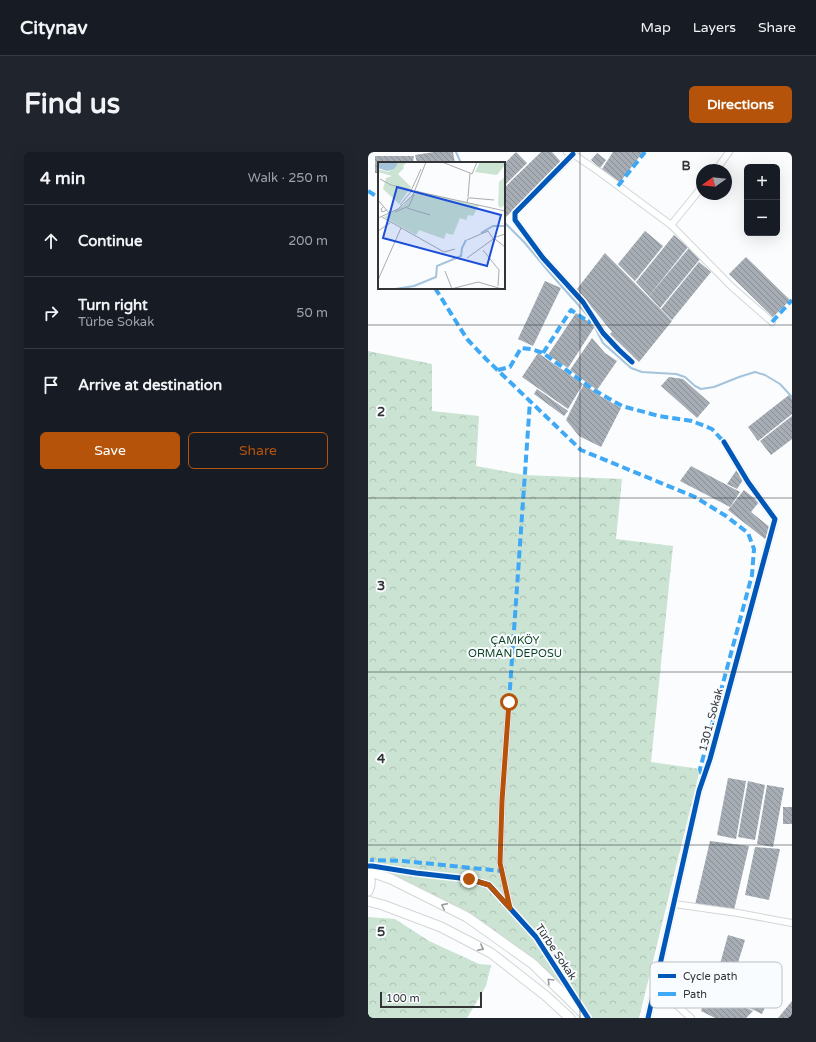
<!DOCTYPE html>
<html lang="en">
<head>
<meta charset="utf-8">
<style>
  body { margin:0; font-family:"Varela Round",sans-serif; background:#20242c; color:#f1f3f6 }
  .controls { position:absolute; right:12px; top:12px; display:grid; overflow:hidden; border-radius:6px; box-shadow:0 4px 16px #0002 }
  .controls button { width:36px; height:36px; display:grid; place-items:center; padding:0; border:0; border-bottom:1px solid #363941; background:#171b24; color:#f1f3f6; font:20px sans-serif }
  .compass { position:absolute; left:328px; top:12px; width:36px; height:36px; border-radius:50%; background:#171b24; box-shadow:0 4px 16px #0002; rotate:255deg }
  .scale { position:absolute; left:12px; bottom:10px; width:102px; box-sizing:border-box; padding-left:4px; border:2px solid #323436; border-top:0; font-size:11px; line-height:14px; white-space:nowrap; color:#323436; -webkit-text-stroke:3px #f9fcff; paint-order:stroke }
  .stop { position:absolute; width:12px; height:12px; margin:-9px; border:3px solid #b45309; border-radius:50%; background:#fff }
  .stop.end { background:#b45309; border-color:#fff; box-shadow:0 1px 4px #0008 }
  .list { margin:0; padding:0; list-style:none }
  h2 { display:flex; justify-content:space-between; align-items:center; height:52px; margin:0; padding:0 16px; font-size:17px }
  h2 small { font-size:13px; font-weight:400; color:#9ea1a6 }
  .list li { display:grid; grid-template-columns:26px 1fr auto; gap:12px; align-items:center; box-sizing:border-box; height:72px; padding:0 16px; border-top:1px solid #363941 }
  .list b { display:block; font-size:15px; white-space:nowrap }
  .list p { margin:0; font-size:13px; white-space:nowrap; color:#9ea1a6 }
  .list em { font-size:13px; font-style:normal; color:#9ea1a6 }
  .actions { display:flex; gap:8px; padding:12px 16px }
  .actions a { flex:1; padding:9px 0; border:1px solid #b45309; border-radius:6px; text-align:center; font-size:14px; color:#b45309 }
  .actions .main { background:#b45309; color:#fff }
  .icon { flex:none; width:22px; height:22px; fill:none; stroke:currentColor; stroke-width:2; stroke-linecap:round; stroke-linejoin:round }
  .map { position:relative; flex:none; width:424px; height:866px; overflow:hidden; border-radius:6px }
  header { display:flex; align-items:center; gap:24px; box-sizing:border-box; height:56px; padding:0 20px; background:#171b24; border-bottom:1px solid #363941 }
  header strong { font-size:19px }
  nav { display:flex; gap:22px; margin-inline-start:auto; font-size:14px }
  .intro { display:flex; align-items:center; justify-content:space-between; box-sizing:border-box; height:96px; padding:0 24px }
  h1 { margin:0; font-size:28px }
  .button { padding:10px 18px; border-radius:6px; background:#b45309; color:#fff; font-size:14px; font-weight:700 }
  main { display:flex; gap:24px; padding:0 24px }
  aside { flex:1; background:#171b24; border-radius:6px; box-shadow:0 4px 16px #0002 }
  .map>svg:first-child { display:block }
  .forest { fill:url(#forest-crowns) }
  .lines { fill:none; stroke-linecap:round; stroke-linejoin:round }
  .stream { stroke:#a5c4dc; stroke-width:2 }
  .building { fill:url(#building-back-hatch) }
  .street-casing { stroke:#d4d5d7; stroke-width:8 }
  .secondary-casing { stroke:#d4d5d7; stroke-width:11 }
  .street { stroke:#feffff; stroke-width:6 }
  .secondary { stroke:#feffff; stroke-width:9 }
  .quiet { stroke:#3fa9f5; stroke-width:4; stroke-dasharray:8 4; stroke-linecap:butt }
  .cycleway-casing { stroke:#f9fcff; stroke-width:8 }
  .cycleway { stroke:#0057b8; stroke-width:5 }
  .oneway { stroke:#989a9a }
  .route { stroke:#b45309; stroke-width:5 }
  .grid { fill:none; stroke:#323436; stroke-width:1; stroke-opacity:0.55 }
  .labels { text-anchor:middle; dominant-baseline:central; stroke-width:4; stroke-linejoin:round; paint-order:stroke }
  .park-label { font-size:11px; fill:#0c4121; stroke:#f9fcff }
  .street-label { font-size:11px; fill:#323436; stroke:#f9fcff }
  .inset-river { fill:none; stroke:#a5c4dc; stroke-width:2 }
  .inset-road { fill:none; stroke:#aaacae; stroke-width:1 }
  .view { fill:#1d4ed8; fill-opacity:0.15; stroke:#1d4ed8; stroke-width:2 }
  .inset-edge { fill:none; stroke:#323436; stroke-width:2 }
  .key { fill:#f9fcff; stroke:#bdc0c3; stroke-width:1 }
  .key-label { font-size:11px; fill:#323436 }
  .grid-label { font-size:13px; text-anchor:middle; font-weight:bold; fill:#323436; stroke:#f9fcff; stroke-width:4; stroke-linejoin:round; paint-order:stroke }
</style>
</head>
<body>
<header>
<strong>Citynav</strong>
<nav><a>Map</a><a>Layers</a><a>Share</a></nav>
</header>
<div class="intro"><h1>Find us</h1><a class="button">Directions</a></div>
<main>
<aside>
<h2>4 min<small>Walk · 250 m</small></h2>
<ul class="list">
<li><svg class="icon" aria-label="ahead" viewBox="0 0 24 24"><path d="M12 20V5M6 11l6-6 6 6"/></svg><div><b>Continue</b></div><em>200 m</em></li>
<li><svg class="icon" aria-label="right" viewBox="0 0 24 24"><path d="M7 20v-9h11M14 6l5 5-5 5"/></svg><div><b>Turn right</b><p>Türbe Sokak</p></div><em>50 m</em></li>
<li><svg class="icon" aria-label="arrive" viewBox="0 0 24 24"><path d="M6 21V4h12l-3 4 3 4H6"/></svg><div><b>Arrive at destination</b></div></li>
</ul>
<div class="actions"><a class="main">Save</a><a>Share</a></div>
</aside>
<div class="map">
<svg width="424" height="866" viewBox="0 0 424 866">
  <defs>
    <pattern id="forest-crowns" width="20" height="18" patternUnits="userSpaceOnUse"><rect width="20" height="18" fill="#cae3d2"/><path d="M2 6a3 3 0 1 1 6 0M12 15a3 3 0 1 1 6 0" fill="none" stroke="#aec3b5"/></pattern>
    <pattern id="building-back-hatch" width="6" height="6" patternUnits="userSpaceOnUse"><rect width="6" height="6" fill="#a6adb5"/><path d="M-1 5l2 2M0 0l6 6M5-1l2 2" fill="none" stroke="#888e94"/></pattern>
  </defs>
  <rect width="100%" height="100%" fill="#fafcfe"/>
  <g class="forest">
    <path d="M0,199L64,212V259L111,264L108,314L157,323L254,327L248,387L305,394L283,610L332,617L271,866H218L123,776L0,719Z"/>
    <path d="M0,765L27,767L61,789L111,812L123,813L118,834L99,866H0Z"/>
  </g>
  <g class="lines">
    <g class="stream">
      <path d="M88,0L93,11"/>
      <path d="M136,70L156,90L181,120L222,166L235,191L263,216L274,220L308,222L317,225L327,234L333,237L346,235L371,225L387,220L397,223L412,232L424,245"/>
    </g>
  </g>
  <g class="building">
    <path d="M66,0H85L87,11H49L47,3Z"/>
    <path d="M148,0L159,11L136,34V12Z"/>
    <path d="M173,0H184L193,10L137,66L136,36Z"/>
    <path d="M245,0H275L252,30L234,17Z"/>
    <path d="M229,1L238,8L232,16L223,8Z"/>
    <path d="M7,4H46L45,11H11V21H7Z"/>
    <path d="M277,79L295,94L267,129L250,112Z"/>
    <path d="M306,83L320,95L281,144L268,130Z"/>
    <path d="M321,96L332,107L292,156L281,144Z"/>
    <path d="M237,101L304,169L271,210L242,182L244,180L209,137Z"/>
    <path d="M378,105L422,148L405,165L361,122Z"/>
    <path d="M331,110L343,120L304,168L293,157Z"/>
    <path d="M177,129L193,136L165,194L150,187Z"/>
    <path d="M208,161L227,174L200,216L180,203Z"/>
    <path d="M224,186L237,201L249,209L229,238L202,218Z"/>
    <path d="M170,201L215,232L200,257L154,225Z"/>
    <path d="M301,225L315,227L342,251L329,266L293,234Z"/>
    <path d="M216,232L232,244L253,256L233,295L211,284L198,268Z"/>
    <path d="M169,237L200,259L196,264L166,242Z"/>
    <path d="M421,243L424,247V262L390,289L380,275Z"/>
    <path d="M424,264V287L403,303L392,289Z"/>
    <path d="M323,314L372,340L362,355L312,329Z"/>
    <path d="M370,316L377,325L369,337L359,332Z"/>
    <path d="M376,338L391,350L383,360L404,377L397,387L360,358Z"/>
    <path d="M360,626L378,629L368,687L349,683Z"/>
    <path d="M380,629L397,633L387,688L370,685Z"/>
    <path d="M399,633L416,636L405,695L389,692Z"/>
    <rect x="415" y="655" width="9" height="17"/>
    <path d="M342,689L381,694L366,758L327,753Z"/>
    <path d="M387,695L412,697L401,748L377,743Z"/>
    <path d="M360,783L377,788L365,827L349,823Z"/>
    <path d="M362,827L401,846L394,862L354,843Z"/>
    <path d="M340,837L385,859L378,866H347L333,859Z"/>
    <path d="M424,849V866H410Z"/>
  </g>
  <g class="lines">
    <defs>
      <g id="street">
        <path d="M199,0L205,2L230,19L303,73L364,135L404,170"/>
        <path d="M205,2L147,61V68L175,106L215,150L235,181L251,198L264,210"/>
        <path d="M348,18L361,0"/>
        <path d="M303,73L334,35"/>
        <path d="M141,550L134,649L132,711L142,754"/>
        <path d="M0,714H4L48,721L101,727L121,733L168,785L212,855"/>
        <path d="M306,752L370,761L424,771"/>
        <path d="M286,842L304,849L323,866"/>
        <path d="M280,866L331,639L342,607L407,367L380,330L356,290"/>
      </g>
      <g id="secondary">
        <path d="M0,719L23,727L99,765L165,812L220,866"/>
        <path d="M0,722C3,727 3,733 0,739"/>
        <path d="M0,749L15,753L73,775L123,801L178,844L202,866"/>
      </g>
    </defs>
    <use href="#street" class="street-casing"/>
    <use href="#secondary" class="secondary-casing"/>
    <use href="#street" class="street"/>
    <use href="#secondary" class="secondary"/>
    <g class="quiet">
      <path d="M250,34L277,0"/>
      <path d="M0,39L11,46"/>
      <path d="M67,136L99,187L118,207L213,298L327,345L358,364L380,381L386,397L384,423L332,617L335,627"/>
      <path d="M404,170L424,148"/>
      <path d="M175,201L203,158L221,170L225,165"/>
      <path d="M130,218L142,215L153,196L163,197L175,201L226,238L254,254L291,264L324,269L344,277L356,290"/>
      <path d="M141,550L162,249"/>
      <path d="M4,714V708L35,709L134,719"/>
    </g>
    <defs>
      <g id="cycleway">
        <path d="M205,2L147,61V68L175,106L215,150L235,181L251,198L264,210"/>
        <path d="M0,714H4L48,721L101,727L121,733L168,785L220,866"/>
        <path d="M280,866L331,639L342,607L407,367L380,330L356,290"/>
      </g>
    </defs>
    <use href="#cycleway" class="cycleway-casing"/>
    <use href="#cycleway" class="cycleway"/>
  </g>
  <defs><path id="oneway-chevron" d="M-2-3.5L2.5 0L-2 3.5" fill="none" stroke-width="1.6" stroke-linecap="round" stroke-linejoin="round"/></defs>
  <g class="oneway">
    <use href="#oneway-chevron" transform="translate(76 754) rotate(-154)"/>
    <use href="#oneway-chevron" transform="translate(113 796) rotate(27)"/>
    <use href="#oneway-chevron" transform="translate(182 829) rotate(-135)"/>
  </g>
  <g class="lines">
    <path class="route" d="M101,727L121,733L142,756L132,711L134,649L141,550"/>
  </g>
  <path class="grid" d="M212,0V866M0,173H424M0,346H424M0,520H424M0,693H424"/>
  <g class="labels">
    <g class="park-label">
      <text x="147" y="488">ÇAMKÖY<tspan x="147" dy="13">ORMAN DEPOSU</tspan></text>
    </g>
    <g class="street-label">
      <text transform="translate(343 568) rotate(-75)">1301. Sokak</text>
      <text transform="translate(188 800) rotate(56)">Türbe Sokak</text>
    </g>
  </g>
  <g transform="translate(10 10)">
    <rect width="127" height="127" fill="#fafcfe"/>
    <path d="M127,15V43L122,46L120,43L121,20Z" fill="#d1e7d8"/>
    <path d="M22,0H29L25,4L26,6L20,12L33,25L21,42L5,27L8,16L14,14L0,10V7L10,10ZM102,0H127V3L119,13L97,10ZM37,29L101,43L95,54L90,53L88,58L82,56L75,73L68,71L66,77L41,68L38,73L6,55L26,43Z" fill="#cae3d2"/>
    <path d="M0,0H21L16,7L9,9L0,6Z" fill="#a5c4dc"/>
    <path class="inset-river" d="M103,71L115,64H127M17,127L36,124L58,115L59,104L83,94L84,86L88,78"/>
    <path class="inset-road" d="M64,0L92,11M92,11L94,12L99,0M2,17L13,23L34,28M37,29L127,49M90,35L92,11M0,38L11,51M89,40L90,36H93L116,38M22,43L32,31L43,7M6,44L3,47L4,50L9,48M29,46L52,53M17,50L31,44L36,33M4,55L66,90L77,87M0,56L20,47L35,33L48,0M0,69L12,61M117,77L127,85M89,78L110,69L116,78M105,88L121,108L120,124M89,96L118,75L127,72M67,109L74,127M0,118L23,66M73,127L100,120L124,127"/>
    <path class="view" d="M19,25L123,53L109,104L5,76Z"/>
    <rect width="127" height="127" class="inset-edge"/>
  </g>
  <rect x="282" y="810" width="132" height="46" rx="6" class="key"/>
  <rect x="290" y="822" width="18" height="4" fill="#0057b8"/>
  <rect x="290" y="840" width="18" height="4" fill="#3fa9f5"/>
  <g class="key-label">
    <text x="315" y="828">Cycle path</text>
    <text x="315" y="846">Path</text>
  </g>
  <g class="grid-label">
    <text x="318" y="18">B</text>
    <text x="13" y="264">2</text>
    <text x="13" y="438">3</text>
    <text x="13" y="611">4</text>
    <text x="13" y="784">5</text>
  </g>
</svg>
<div class="controls">
<button>+</button>
<button>−</button>
</div>
<svg class="compass" viewBox="-18 -18 36 36"><path d="M0-13l5 13h-10z" fill="#e53935"/><path d="M0 13l5-13h-10z" fill="#9ea1a6"/></svg>
<div class="scale">100 m</div>
<div class="stop" style="left:141px;top:550px"></div>
<div class="stop end" style="left:101px;top:727px"></div>
</div>
</main>
</body>
</html>
